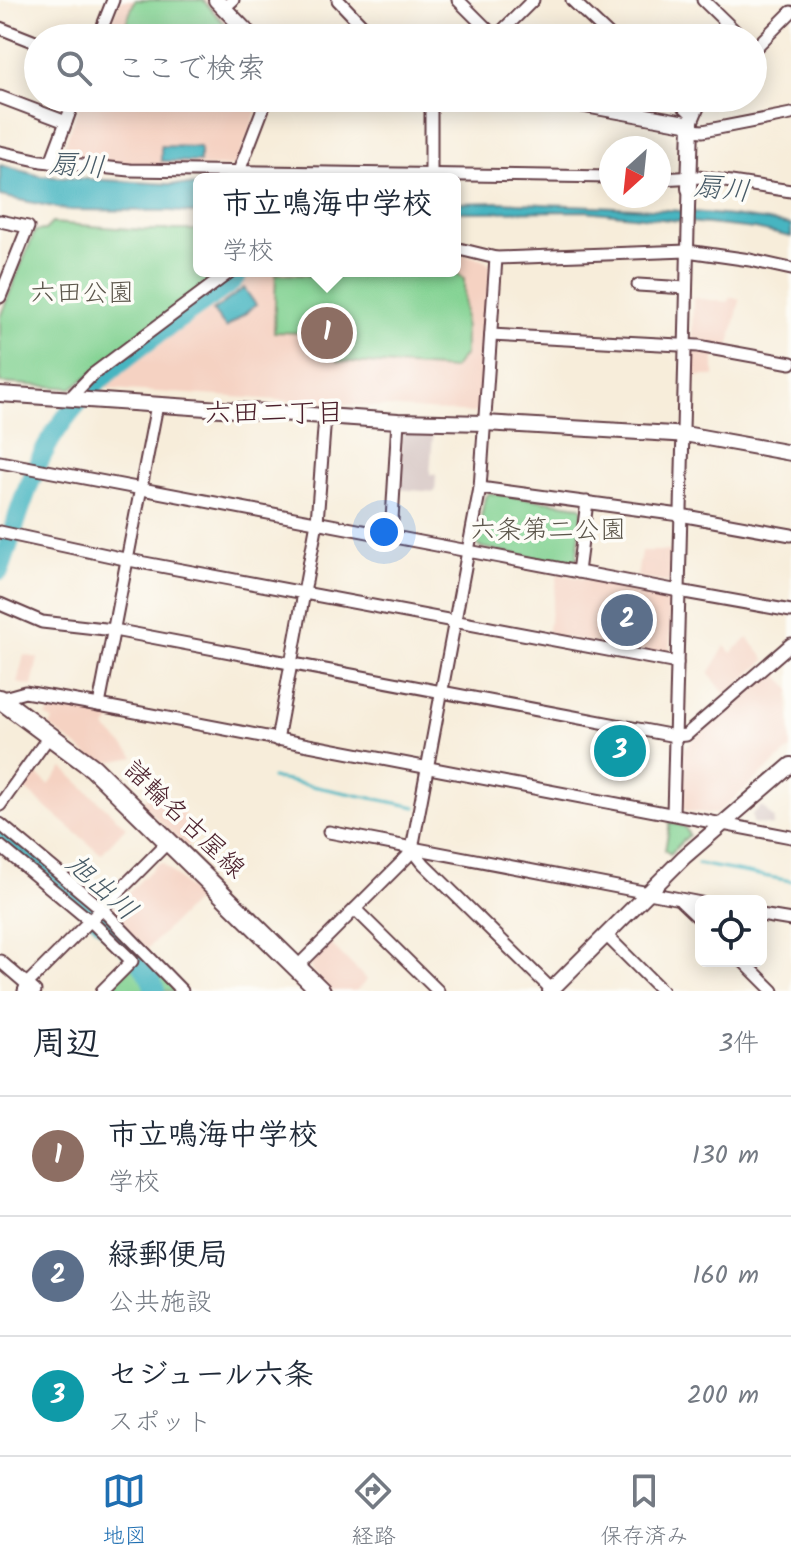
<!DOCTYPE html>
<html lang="ja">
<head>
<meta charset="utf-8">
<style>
  body { margin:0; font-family:Kalam,"Klee One",sans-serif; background:#f6f6f7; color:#1f2937 }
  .controls { position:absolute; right:24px; bottom:24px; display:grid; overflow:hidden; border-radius:12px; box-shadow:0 4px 20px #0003 }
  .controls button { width:72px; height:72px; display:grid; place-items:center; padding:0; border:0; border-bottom:2px solid #e0e1e3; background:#fff; color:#1f2937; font:40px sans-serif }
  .compass { position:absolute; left:599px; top:136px; width:72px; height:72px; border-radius:50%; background:#fff; box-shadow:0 4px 20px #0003; rotate:207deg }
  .you { position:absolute; left:384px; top:532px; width:28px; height:28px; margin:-20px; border:6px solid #fff; border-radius:50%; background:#1a73e8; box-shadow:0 0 0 12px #1a73e833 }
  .badge { display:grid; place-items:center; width:52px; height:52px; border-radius:50%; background:#1f6fb2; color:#fff; font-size:26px; font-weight:700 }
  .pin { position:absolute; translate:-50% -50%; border:4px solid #fff; box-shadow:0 2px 8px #0006 }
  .popup { position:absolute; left:193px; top:173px; width:268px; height:104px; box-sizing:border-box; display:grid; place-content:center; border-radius:12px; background:#fff; filter:drop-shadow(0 2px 6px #0005); font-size:26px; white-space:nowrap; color:#747a83 }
  .popup b { font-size:30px; color:#1f2937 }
  .popup::after { content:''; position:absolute; left:50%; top:100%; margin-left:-16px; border:16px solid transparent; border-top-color:#fff }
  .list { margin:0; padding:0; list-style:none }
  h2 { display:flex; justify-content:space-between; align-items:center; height:104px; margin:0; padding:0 32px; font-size:34px }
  h2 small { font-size:26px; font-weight:400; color:#747a83 }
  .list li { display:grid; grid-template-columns:52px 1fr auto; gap:24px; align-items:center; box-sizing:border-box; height:120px; padding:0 32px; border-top:2px solid #e0e1e3 }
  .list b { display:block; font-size:30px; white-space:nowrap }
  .list p { margin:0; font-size:26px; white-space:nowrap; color:#747a83 }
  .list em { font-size:26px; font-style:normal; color:#747a83 }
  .icon { flex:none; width:44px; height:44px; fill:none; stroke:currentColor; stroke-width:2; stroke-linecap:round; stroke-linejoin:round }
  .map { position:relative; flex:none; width:791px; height:991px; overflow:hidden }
  .search { position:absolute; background:#fff; box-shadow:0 4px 20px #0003; left:24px; right:24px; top:24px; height:88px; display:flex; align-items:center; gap:20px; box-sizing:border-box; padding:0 28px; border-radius:44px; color:#747a83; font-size:30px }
  .sheet { height:464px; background:#fff }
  nav { display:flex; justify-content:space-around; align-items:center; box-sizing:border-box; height:112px; border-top:2px solid #e0e1e3; background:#fff; font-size:22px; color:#747a83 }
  nav a { display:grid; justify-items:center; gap:4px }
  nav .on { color:#1f6fb2 }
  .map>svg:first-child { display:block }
  .built { fill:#f5d2c2 }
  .industrial { fill:#d1bfbd }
  .green { fill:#82d292; stroke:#66785e; stroke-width:2 }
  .water { fill:#46b5c1; stroke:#486a76; stroke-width:2 }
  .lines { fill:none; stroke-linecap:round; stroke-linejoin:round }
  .stream { stroke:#46b5c1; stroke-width:3 }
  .river { stroke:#46b5c1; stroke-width:20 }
  .minor-casing { stroke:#643e45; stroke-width:15 }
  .tertiary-casing { stroke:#643e45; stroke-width:18 }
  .primary-casing { stroke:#643e45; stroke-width:22 }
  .minor { stroke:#fff; stroke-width:11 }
  .tertiary { stroke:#fff; stroke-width:14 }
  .primary { stroke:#fff; stroke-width:18 }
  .labels { text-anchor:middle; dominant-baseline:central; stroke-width:7; stroke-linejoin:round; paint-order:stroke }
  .park-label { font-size:26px; fill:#5b554a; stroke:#fdfcf7 }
  .street-label { font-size:26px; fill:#4a1f2b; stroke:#fdfcf7 }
  .water-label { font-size:28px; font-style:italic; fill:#485b67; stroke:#fdfcf7 }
  .neighbourhood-label { font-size:28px; fill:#4a1f2b; stroke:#fdfcf7 }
</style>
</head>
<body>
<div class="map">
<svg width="791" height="991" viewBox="0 0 791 991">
  <rect width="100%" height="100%" fill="#fdfcf7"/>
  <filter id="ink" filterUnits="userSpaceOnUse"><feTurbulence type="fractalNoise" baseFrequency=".0125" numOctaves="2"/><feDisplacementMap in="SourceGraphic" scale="16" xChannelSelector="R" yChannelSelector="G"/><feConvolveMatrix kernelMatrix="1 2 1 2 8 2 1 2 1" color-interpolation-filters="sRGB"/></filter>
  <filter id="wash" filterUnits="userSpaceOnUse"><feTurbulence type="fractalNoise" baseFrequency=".006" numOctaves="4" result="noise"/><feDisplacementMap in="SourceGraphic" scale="32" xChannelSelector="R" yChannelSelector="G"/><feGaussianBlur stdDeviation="1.8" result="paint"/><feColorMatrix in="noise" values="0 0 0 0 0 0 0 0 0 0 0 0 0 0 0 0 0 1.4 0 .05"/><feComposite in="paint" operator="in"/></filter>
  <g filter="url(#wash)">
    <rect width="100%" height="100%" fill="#f7edda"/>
    <g class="built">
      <path d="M120,0H208L244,38H105Z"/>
      <path d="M82,98H262L236,166L159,168L63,160L60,156Z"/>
      <path d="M455,252L484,260L490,265L481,408L475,413L96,388L233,287L245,271H455Z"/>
      <path d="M730,297L740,300L729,348L696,341L692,337L693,298L728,302Z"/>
      <path d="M697,351L714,354V376H691L692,355Z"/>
      <path d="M641,551H672L671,579L667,583L637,577Z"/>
      <path d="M558,574L668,595L671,599L670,653L666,656L547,634Z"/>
      <path d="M748,638L766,660L726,695L709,674L725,646L731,653Z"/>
      <path d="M24,655L38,658L32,686L17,683Z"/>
      <path d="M773,669L791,690L789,696L791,749L716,814L686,811L681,805L683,749Z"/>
      <path d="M58,702L126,715L119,723L113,718L106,728L135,757L99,764L50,726L53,721L46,716Z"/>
      <path d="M63,768L126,827L101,854L20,785L31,769L49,785Z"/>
      <path d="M159,787L185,812L182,815L200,830L186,847L141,803Z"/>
      <path d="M158,863H163L198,898L147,949L112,915V909Z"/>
      <path d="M329,942L367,980L356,991H332L311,970L310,962Z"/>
    </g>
    <g class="industrial">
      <path d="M406,431L433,433L430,474L436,475L435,492L399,489L402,435Z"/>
      <path d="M762,806L774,819L773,826L753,823L752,814Z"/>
    </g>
    <g class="green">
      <path d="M135,0H203L237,38H120Z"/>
      <path d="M52,223L143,230H199V271H227L72,388L0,383V317L35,231L45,230Z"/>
      <path d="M327,271H454L464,279L465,354L453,369L337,361L338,334L274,332L276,274L326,276Z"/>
      <path d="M489,493L580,506L583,510L576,562L571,565L479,547L476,543L485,497Z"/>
      <path d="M670,822L685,827L689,835L670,854L665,850Z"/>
      <path d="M142,955L177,991H106Z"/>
    </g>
    <g class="water">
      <path d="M161,146L200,147V162L161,161Z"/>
      <path d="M0,165L41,176L199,186V214L171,211L68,210L0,196Z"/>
      <path d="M499,202C596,207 695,207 791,225V237L755,229L586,211L455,212V203Z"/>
      <path d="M244,288L256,305L226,328L213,311Z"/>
    </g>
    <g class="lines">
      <g class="stream">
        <path d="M272,778L416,807"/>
        <path d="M698,864L791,881"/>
      </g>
      <g class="river">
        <path d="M0,570C14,530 25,487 45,450C84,375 163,332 230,283L240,271"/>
        <path d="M0,835C34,864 149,950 155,991"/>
      </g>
    </g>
  </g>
  <g filter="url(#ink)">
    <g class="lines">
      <defs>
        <g id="minor">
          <path d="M338,0L374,38"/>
          <path d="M458,0L496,38"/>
          <path d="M572,0L612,38"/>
          <path d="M703,0L742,38"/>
          <path d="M224,8L233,0"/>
          <path d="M0,28L38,43"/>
          <path d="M98,38L113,0"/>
          <path d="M495,38L533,0"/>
          <path d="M753,50L791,12"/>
          <path d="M0,97L66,122"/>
          <path d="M675,98L693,115"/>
          <path d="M691,124L702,98"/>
          <path d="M691,130L703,131L791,114"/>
          <path d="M0,152L41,161L130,170L611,177"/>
          <path d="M51,162L75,98"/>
          <path d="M239,171L267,98"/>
          <path d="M431,174V98"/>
          <path d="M659,179L698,177L791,191"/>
          <path d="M689,189L679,591L791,611"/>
          <path d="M0,221L28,227L0,297"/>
          <path d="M455,248L496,258L687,251L750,260L791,269"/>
          <path d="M638,285L686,288"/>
          <path d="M491,335L698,346L791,363"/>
          <path d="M69,399L92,375L231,271"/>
          <path d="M0,462L468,551L480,488L496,258"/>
          <path d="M480,488L680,515L791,535"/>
          <path d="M0,532L134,561L677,663"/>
          <path d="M391,536L398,421"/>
          <path d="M578,572L587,502"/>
          <path d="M0,604L42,622L114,630L675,736L686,735L694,728L791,644"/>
          <path d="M0,699L25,692L99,705L791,837"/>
          <path d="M99,705L157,405"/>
          <path d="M277,740L317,522L325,416"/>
          <path d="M0,805L50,735"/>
          <path d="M0,824L102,909L182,991"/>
          <path d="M329,832L701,903"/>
          <path d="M0,846L95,925L132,961L102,991"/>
          <path d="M412,849L424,864L553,991"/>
          <path d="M681,901L701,920"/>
          <path d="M355,909L438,991"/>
          <path d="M761,915L791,920"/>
          <path d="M606,935L662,991"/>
          <path d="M0,961L35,991"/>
          <path d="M743,961L773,991"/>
          <path d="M297,967L407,857L412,849L468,551L679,591L673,814"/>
          <path d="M24,991L27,984L169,841"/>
        </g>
        <g id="tertiary">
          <path d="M216,0L253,38"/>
          <path d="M517,98L563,101L691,124L689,189"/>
          <path d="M0,394L398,421L485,423L690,435L791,453"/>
          <path d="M550,991L684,857L791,765"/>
        </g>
        <path id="primary" d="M0,699L93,768L321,991"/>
      </defs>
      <use href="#minor" class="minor-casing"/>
      <use href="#tertiary" class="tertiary-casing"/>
      <use href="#primary" class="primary-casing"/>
      <use href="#minor" class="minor"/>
      <use href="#tertiary" class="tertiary"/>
      <use href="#primary" class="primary"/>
    </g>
  </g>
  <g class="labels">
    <g class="park-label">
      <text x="82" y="294">六田公園</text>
      <text x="548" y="531">六条第二公園</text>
    </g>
    <g class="street-label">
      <text transform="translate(184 820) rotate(44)">諸輪名古屋線</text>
    </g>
    <g class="water-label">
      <text transform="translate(77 167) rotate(4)">扇川</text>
      <text transform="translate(722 190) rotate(6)">扇川</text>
      <text transform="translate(101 888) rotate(42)">旭出川</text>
    </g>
    <g class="neighbourhood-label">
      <text x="274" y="414">六田二丁目</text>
    </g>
  </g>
</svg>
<div class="controls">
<button><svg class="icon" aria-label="locate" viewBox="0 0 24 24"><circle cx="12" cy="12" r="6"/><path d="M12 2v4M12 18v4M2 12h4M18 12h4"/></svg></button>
</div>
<svg class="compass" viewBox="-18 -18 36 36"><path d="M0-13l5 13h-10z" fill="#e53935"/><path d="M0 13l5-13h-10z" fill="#747a83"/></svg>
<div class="you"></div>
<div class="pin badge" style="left:327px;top:333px;background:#8d6e63">1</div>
<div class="popup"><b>市立鳴海中学校</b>学校</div>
<div class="pin badge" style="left:627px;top:620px;background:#5c6f8a">2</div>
<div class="pin badge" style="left:620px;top:751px;background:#0f9aa8">3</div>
<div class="search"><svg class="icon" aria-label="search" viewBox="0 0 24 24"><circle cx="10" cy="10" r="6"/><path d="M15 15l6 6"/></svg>ここで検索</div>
</div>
<section class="sheet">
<h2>周辺<small>3件</small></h2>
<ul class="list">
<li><span class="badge" style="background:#8d6e63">1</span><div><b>市立鳴海中学校</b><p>学校</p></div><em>130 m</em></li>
<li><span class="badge" style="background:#5c6f8a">2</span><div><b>緑郵便局</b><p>公共施設</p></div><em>160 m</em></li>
<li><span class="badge" style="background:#0f9aa8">3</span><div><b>セジュール六条</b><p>スポット</p></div><em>200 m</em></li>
</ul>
</section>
<nav>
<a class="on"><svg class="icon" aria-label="map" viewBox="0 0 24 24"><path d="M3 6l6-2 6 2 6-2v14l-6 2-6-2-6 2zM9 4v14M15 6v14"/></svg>地図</a>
<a><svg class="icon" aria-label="directions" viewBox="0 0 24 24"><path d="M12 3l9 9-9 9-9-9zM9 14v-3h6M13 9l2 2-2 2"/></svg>経路</a>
<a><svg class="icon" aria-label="saved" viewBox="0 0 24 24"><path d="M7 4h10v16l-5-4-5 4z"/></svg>保存済み</a>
</nav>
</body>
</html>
